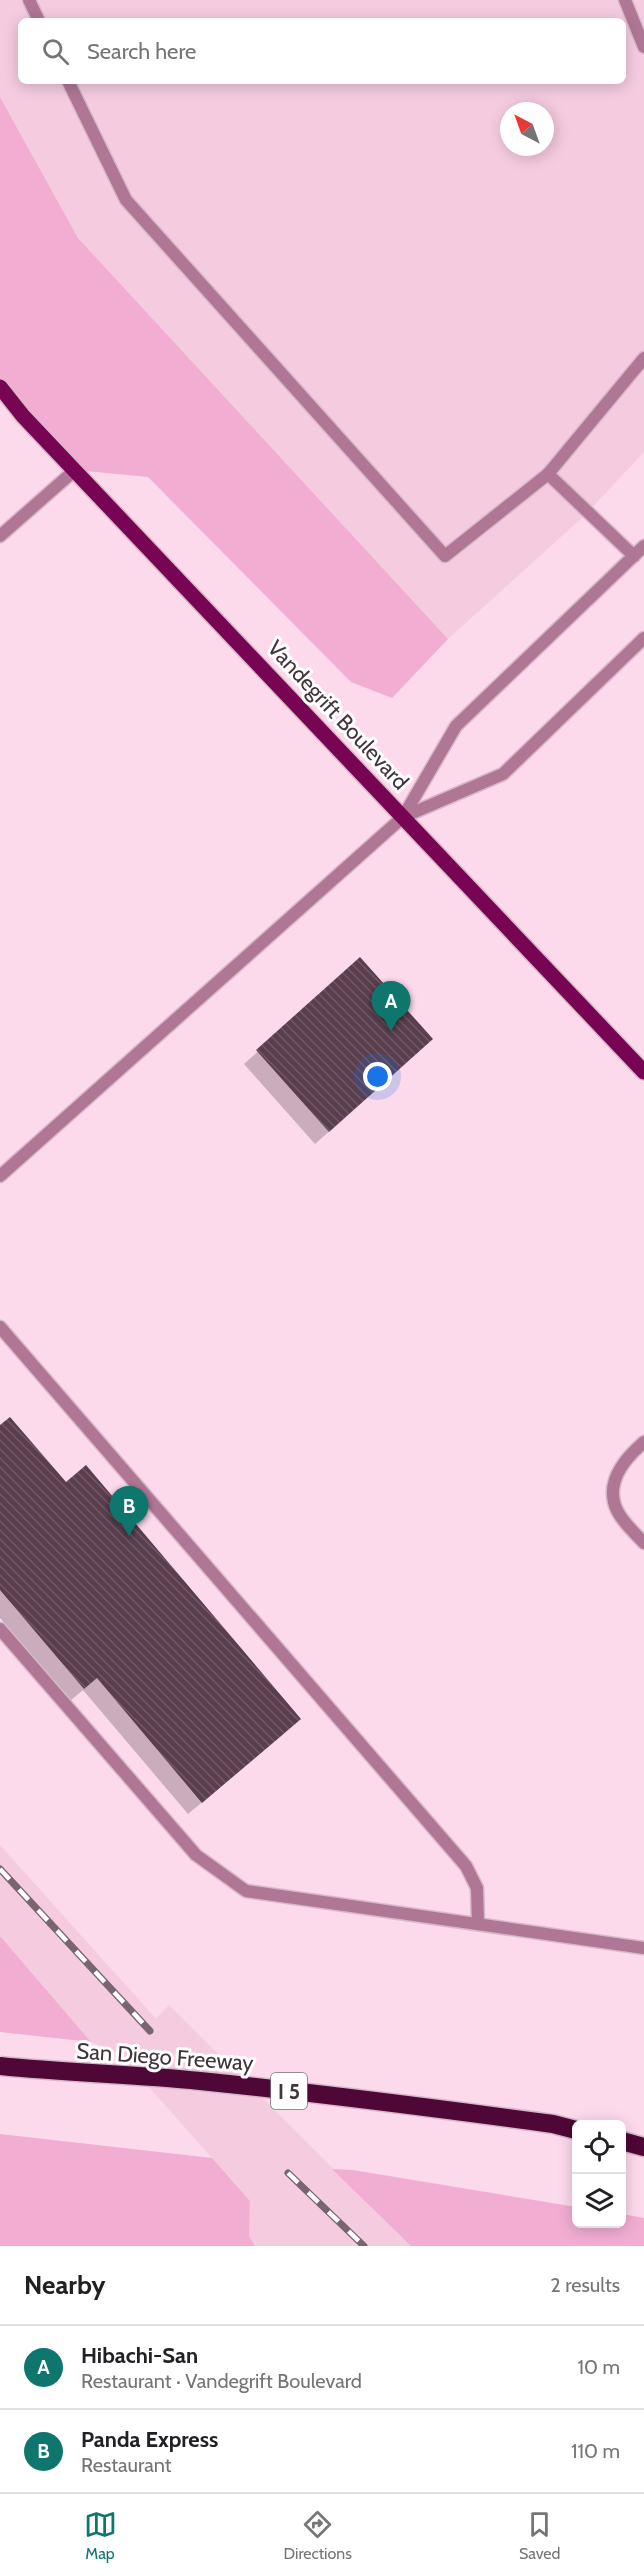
<!DOCTYPE html>
<html lang="en">
<head>
<meta charset="utf-8">
<style>
  body { margin:0; font-family:Cabin,sans-serif; background:#f6f6f6; color:#202124 }
  .controls { position:absolute; right:18px; bottom:18px; display:grid; overflow:hidden; border-radius:9px; box-shadow:0 3px 15px #0003 }
  .controls button { width:54px; height:54px; display:grid; place-items:center; padding:0; border:0; border-bottom:2px solid #e0e0e0; background:#fff; color:#202124; font:30px sans-serif }
  .compass { position:absolute; left:500px; top:102px; width:54px; height:54px; border-radius:50%; background:#fff; box-shadow:0 3px 15px #0003; rotate:319deg }
  .you { position:absolute; left:378px; top:1077px; width:21px; height:21px; margin:-15px; border:4px solid #fff; border-radius:50%; background:#1a73e8; box-shadow:0 0 0 9px #1a73e833 }
  .badge { display:grid; place-items:center; width:39px; height:39px; border-radius:50%; background:#0f766e; color:#fff; font-size:20px; font-weight:700 }
  .pin { position:absolute; translate:-50% -50px; filter:drop-shadow(0 2px 3px #0008) }
  .pin::after { content:''; position:absolute; top:32px; width:21px; height:18px; background:inherit; clip-path:polygon(0 0,100% 0,50% 100%) }
  .list { margin:0; padding:0; list-style:none }
  h2 { display:flex; justify-content:space-between; align-items:center; height:78px; margin:0; padding:0 24px; font-size:26px }
  h2 small { font-size:20px; font-weight:400; color:#757577 }
  .list li { display:grid; grid-template-columns:39px 1fr auto; gap:18px; align-items:center; box-sizing:border-box; height:84px; padding:0 24px; border-top:2px solid #e0e0e0 }
  .list b { display:block; font-size:22px; white-space:nowrap }
  .list p { margin:0; font-size:20px; white-space:nowrap; color:#757577 }
  .list em { font-size:20px; font-style:normal; color:#757577 }
  .icon { flex:none; width:33px; height:33px; fill:none; stroke:currentColor; stroke-width:2; stroke-linecap:round; stroke-linejoin:round }
  .map { position:relative; flex:none; width:644px; height:2246px; overflow:hidden }
  .search { position:absolute; background:#fff; box-shadow:0 3px 15px #0003; left:18px; right:18px; top:18px; height:66px; display:flex; align-items:center; gap:15px; box-sizing:border-box; padding:0 21px; border-radius:9px; color:#757577; font-size:22px }
  .sheet { height:246px; background:#fff }
  nav { display:flex; justify-content:space-around; align-items:center; box-sizing:border-box; height:84px; border-top:2px solid #e0e0e0; background:#fff; font-size:16px; color:#757577 }
  nav a { display:grid; justify-items:center; gap:3px }
  nav .on { color:#0f766e }
  .map>svg:first-child { display:block }
  .built { fill:#f5cbe0; fill-rule:evenodd }
  .grass { fill:#f2aed2 }
  .shadow { fill:#0003 }
  .building { fill:url(#building-back-hatch) }
  .lines { fill:none; stroke-linecap:round; stroke-linejoin:round }
  .service-casing { stroke:#d7b8c8; stroke-width:15 }
  .tertiary-casing { stroke:#d7b8c8; stroke-width:15 }
  .primary-casing { stroke:#d7b8c8; stroke-width:18 }
  .motorway-casing { stroke:#d7b8c8; stroke-width:21 }
  .service { stroke:#b07695; stroke-width:12 }
  .tertiary { stroke:#b07695; stroke-width:12 }
  .primary { stroke:#780454; stroke-width:15 }
  .motorway { stroke:#4e0736; stroke-width:18 }
  .rail-casing { stroke:#79656f; stroke-width:7 }
  .rail { stroke:#fff; stroke-width:4.5; stroke-dasharray:14; stroke-linecap:butt }
  .motorway-bridge-casing { stroke:#d7b8c8; stroke-width:21; stroke-linecap:butt }
  .motorway-bridge { stroke:#4e0736; stroke-width:18 }
  .labels { text-anchor:middle; dominant-baseline:central; stroke-width:6; stroke-linejoin:round; paint-order:stroke }
  .shield { fill:#fff; stroke:#7b7176; stroke-width:1.5 }
  .shield-label { font-size:21px; font-weight:bold; fill:#42343b }
  .street-label { font-size:22px; fill:#42343b; stroke:#fff }
</style>
</head>
<body>
<div class="map">
<svg width="644" height="2246" viewBox="0 0 644 2246">
  <defs>
    <pattern id="building-back-hatch" width="6" height="6" patternUnits="userSpaceOnUse" patternTransform="scale(1.5)"><rect width="6" height="6" fill="#5a3e4d"/><path d="M-1 5l2 2M0 0l6 6M5-1l2 2" fill="none" stroke="#705865"/></pattern>
  </defs>
  <rect width="100%" height="100%" fill="#fcd9eb"/>
  <g class="built">
    <path d="M0,0H644V452L585,515L448,639L78,238L0,97ZM21,21H623V81H21ZM509,111H545V147H509Z"/>
    <path d="M0,1845L156,2019L169,2005L411,2246H255L249,2236L250,2201L119,2053L91,2042L0,1936Z"/>
  </g>
  <g class="grass">
    <path d="M0,97L78,238L448,639L392,698L351,682L148,477L75,470L0,387Z"/>
    <path d="M0,1936L91,2042L0,2032Z"/>
    <path d="M0,2134L212,2158L250,2201L249,2236L255,2246H0Z"/>
    <path d="M332,2169L353,2170L576,2207V2224H622V2214L644,2218V2246H411Z"/>
  </g>
  <g class="shadow">
    <path d="M360,959L419,1051L315,1144L244,1064Z"/>
    <path d="M0,1427L286,1732L188,1814L83,1690L70,1701L0,1618Z"/>
  </g>
  <g class="building">
    <path d="M360,957L433,1039L329,1132L256,1050Z"/>
    <path d="M10,1417L66,1482L86,1465L301,1719L202,1803L97,1678L84,1689L0,1590V1425Z"/>
  </g>
  <g class="lines">
    <defs>
      <g id="service">
        <path d="M29,0L39,21"/>
        <path d="M625,0L644,47"/>
        <path d="M68,81L126,200L445,556L548,474L644,358"/>
        <path d="M548,474L634,556"/>
        <path d="M0,536L75,470"/>
        <path d="M0,1176L403,817"/>
        <path d="M0,1327L466,1866L477,1888L478,1923"/>
        <path d="M644,1442C628,1456 608,1477 614,1502C617,1517 634,1532 644,1543"/>
        <path d="M0,1629L196,1855L246,1891L644,1948"/>
      </g>
      <g id="tertiary">
        <path d="M403,817L456,726L644,546"/>
        <path d="M403,817L503,774L644,638"/>
      </g>
      <path id="primary" d="M0,387L23,416L644,1072"/>
      <path id="motorway" d="M622,2141L644,2147"/>
    </defs>
    <use href="#service" class="service-casing"/>
    <use href="#tertiary" class="tertiary-casing"/>
    <use href="#primary" class="primary-casing"/>
    <use href="#motorway" class="motorway-casing"/>
    <use href="#service" class="service"/>
    <use href="#tertiary" class="tertiary"/>
    <use href="#primary" class="primary"/>
    <use href="#motorway" class="motorway"/>
    <defs>
      <g id="rail">
        <path d="M0,1869L150,2031"/>
        <path d="M288,2173L364,2246"/>
      </g>
    </defs>
    <use href="#rail" class="rail-casing"/>
    <use href="#rail" class="rail"/>
    <defs>
      <path id="motorway-bridge" d="M0,2066C67,2073 133,2074 200,2081C318,2093 435,2108 553,2124L576,2130"/>
    </defs>
    <use href="#motorway-bridge" class="motorway-bridge-casing"/>
    <use href="#motorway-bridge" class="motorway-bridge"/>
  </g>
  <g class="labels">
    <rect class="shield" x="271" y="2073" width="36" height="36" rx="4.5"/>
    <g class="shield-label">
      <text x="289" y="2091">I 5</text>
    </g>
    <g class="street-label">
      <text transform="translate(338 715) rotate(47)">Vandegrift Boulevard</text>
      <text transform="translate(165 2057) rotate(4)">San Diego Freeway</text>
    </g>
  </g>
</svg>
<div class="controls">
<button><svg class="icon" aria-label="locate" viewBox="0 0 24 24"><circle cx="12" cy="12" r="6"/><path d="M12 2v4M12 18v4M2 12h4M18 12h4"/></svg></button>
<button><svg class="icon" aria-label="layers" viewBox="0 0 24 24"><path d="M12 4l9 5-9 5-9-5zM3 14l9 5 9-5"/></svg></button>
</div>
<svg class="compass" viewBox="-18 -18 36 36"><path d="M0-13l5 13h-10z" fill="#e53935"/><path d="M0 13l5-13h-10z" fill="#757577"/></svg>
<div class="you"></div>
<div class="pin badge" style="left:391px;top:1031px">A</div>
<div class="pin badge" style="left:129px;top:1536px">B</div>
<div class="search"><svg class="icon" aria-label="search" viewBox="0 0 24 24"><circle cx="10" cy="10" r="6"/><path d="M15 15l6 6"/></svg>Search here</div>
</div>
<section class="sheet">
<h2>Nearby<small>2 results</small></h2>
<ul class="list">
<li><span class="badge">A</span><div><b>Hibachi-San</b><p>Restaurant · Vandegrift Boulevard</p></div><em>10 m</em></li>
<li><span class="badge">B</span><div><b>Panda Express</b><p>Restaurant</p></div><em>110 m</em></li>
</ul>
</section>
<nav>
<a class="on"><svg class="icon" aria-label="map" viewBox="0 0 24 24"><path d="M3 6l6-2 6 2 6-2v14l-6 2-6-2-6 2zM9 4v14M15 6v14"/></svg>Map</a>
<a><svg class="icon" aria-label="directions" viewBox="0 0 24 24"><path d="M12 3l9 9-9 9-9-9zM9 14v-3h6M13 9l2 2-2 2"/></svg>Directions</a>
<a><svg class="icon" aria-label="saved" viewBox="0 0 24 24"><path d="M7 4h10v16l-5-4-5 4z"/></svg>Saved</a>
</nav>
</body>
</html>
